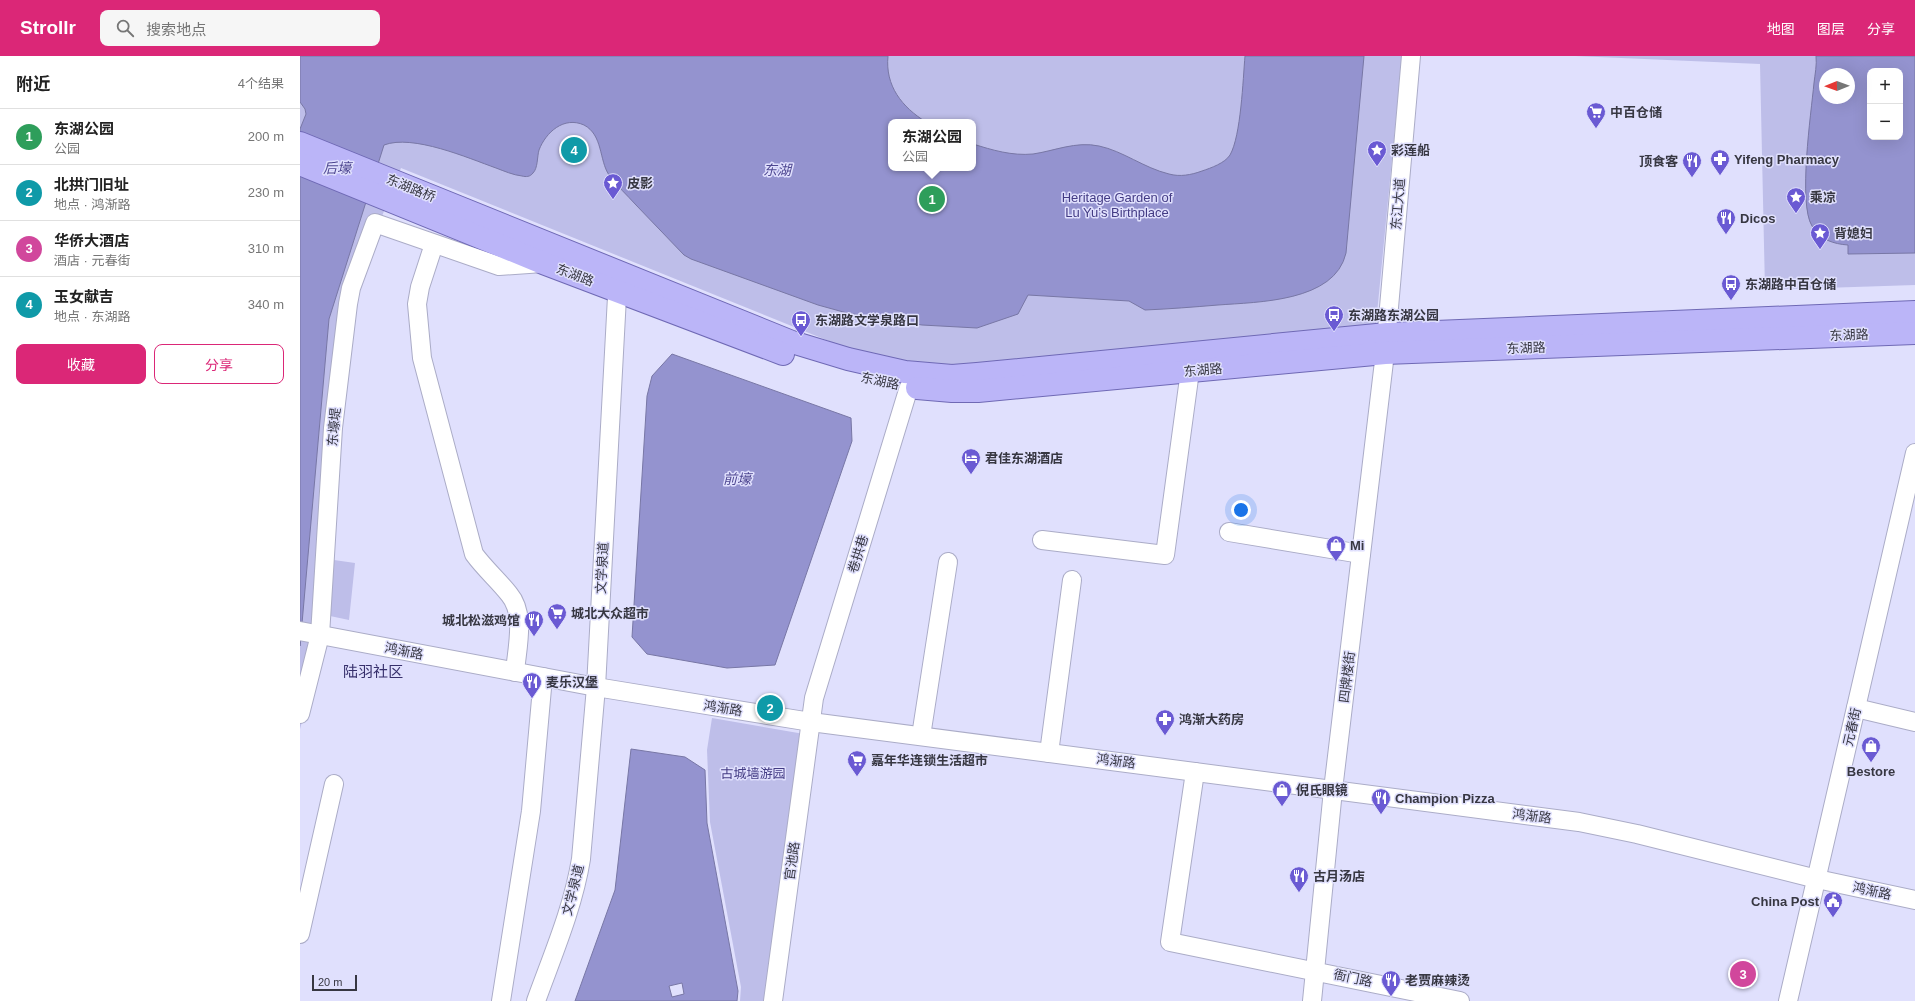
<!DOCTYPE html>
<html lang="zh">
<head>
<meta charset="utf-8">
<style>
  body { margin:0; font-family:Helvetica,"Noto Sans SC",sans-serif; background:#f6f6f6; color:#222 }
  .controls { position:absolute; right:12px; top:12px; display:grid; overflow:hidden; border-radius:8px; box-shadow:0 4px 16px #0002 }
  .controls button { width:36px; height:36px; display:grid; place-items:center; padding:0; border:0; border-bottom:1px solid #e0e0e0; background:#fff; color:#222; font:20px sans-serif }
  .compass { position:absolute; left:1519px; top:12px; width:36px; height:36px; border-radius:50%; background:#fff; box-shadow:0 4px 16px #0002; rotate:269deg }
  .scale { position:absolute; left:12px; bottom:10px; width:45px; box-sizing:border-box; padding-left:4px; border:2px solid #373742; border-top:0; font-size:11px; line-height:14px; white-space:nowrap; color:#373742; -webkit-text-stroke:3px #e0e0fd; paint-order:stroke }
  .you { position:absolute; left:941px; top:454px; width:14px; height:14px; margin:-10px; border:3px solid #fff; border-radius:50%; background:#1a73e8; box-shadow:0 0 0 6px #1a73e833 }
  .badge { display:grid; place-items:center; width:26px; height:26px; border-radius:50%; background:#db2777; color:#fff; font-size:13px; font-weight:700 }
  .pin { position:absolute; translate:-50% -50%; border:2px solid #fff; box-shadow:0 1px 4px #0006 }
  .popup { position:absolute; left:588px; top:63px; width:88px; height:52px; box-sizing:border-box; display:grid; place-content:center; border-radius:8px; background:#fff; filter:drop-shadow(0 1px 3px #0005); font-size:13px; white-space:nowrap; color:#767676 }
  .popup b { font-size:15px; color:#222 }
  .popup::after { content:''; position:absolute; left:50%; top:100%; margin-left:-8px; border:8px solid transparent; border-top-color:#fff }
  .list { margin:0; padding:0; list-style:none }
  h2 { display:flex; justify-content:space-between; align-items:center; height:52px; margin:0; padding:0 16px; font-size:17px }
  h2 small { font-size:13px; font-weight:400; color:#767676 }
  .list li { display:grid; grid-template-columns:26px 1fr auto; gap:12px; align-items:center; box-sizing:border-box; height:56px; padding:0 16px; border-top:1px solid #e0e0e0 }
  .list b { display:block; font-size:15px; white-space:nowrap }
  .list p { margin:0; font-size:13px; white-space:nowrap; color:#767676 }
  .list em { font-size:13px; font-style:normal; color:#767676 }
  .actions { display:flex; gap:8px; padding:12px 16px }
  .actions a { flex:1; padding:9px 0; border:1px solid #db2777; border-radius:8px; text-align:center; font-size:14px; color:#db2777 }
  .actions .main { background:#db2777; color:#fff }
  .icon { flex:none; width:22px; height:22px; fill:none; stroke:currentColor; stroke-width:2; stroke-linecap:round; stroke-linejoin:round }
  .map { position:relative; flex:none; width:1615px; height:945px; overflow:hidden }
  header { display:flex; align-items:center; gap:24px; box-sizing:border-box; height:56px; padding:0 20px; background:#db2777; color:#fff }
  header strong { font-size:19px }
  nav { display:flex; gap:22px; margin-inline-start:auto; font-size:14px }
  .search { width:280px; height:36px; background:#f6f6f6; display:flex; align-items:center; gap:10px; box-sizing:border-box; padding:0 14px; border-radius:8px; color:#767676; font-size:15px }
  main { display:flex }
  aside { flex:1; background:#fff }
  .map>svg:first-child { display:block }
  .green { fill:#bebee9; fill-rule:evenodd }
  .water { fill:#9493cf; stroke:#7877a5; fill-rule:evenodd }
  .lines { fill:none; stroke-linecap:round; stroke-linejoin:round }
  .minor-casing { stroke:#abacc7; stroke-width:20 }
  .major-casing { stroke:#6f69b5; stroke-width:24 }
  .minor { stroke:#fff; stroke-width:18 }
  .major { stroke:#bbb5f8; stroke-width:22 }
  .labels { text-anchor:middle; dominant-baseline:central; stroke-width:3; stroke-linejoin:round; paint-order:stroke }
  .poi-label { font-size:13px; font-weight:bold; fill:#373742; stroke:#e0e0fd; text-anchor:start }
  .street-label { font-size:13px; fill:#373742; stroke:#e0e0fd }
  .park-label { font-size:13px; fill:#433b84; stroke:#e0e0fd }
  .water-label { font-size:14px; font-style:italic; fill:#4e4791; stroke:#e0e0fd }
  .quarter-label { font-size:15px; fill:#362f6b; stroke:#e0e0fd }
</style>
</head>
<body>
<header>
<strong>Strollr</strong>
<div class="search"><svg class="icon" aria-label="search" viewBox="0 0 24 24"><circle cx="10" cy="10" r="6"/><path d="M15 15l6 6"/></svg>搜索地点</div>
<nav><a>地图</a><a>图层</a><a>分享</a></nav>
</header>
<main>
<aside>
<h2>附近<small>4个结果</small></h2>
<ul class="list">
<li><span class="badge" style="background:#2e9e5b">1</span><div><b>东湖公园</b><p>公园</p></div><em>200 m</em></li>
<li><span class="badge" style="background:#0f9aa8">2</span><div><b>北拱门旧址</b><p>地点 · 鸿渐路</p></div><em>230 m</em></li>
<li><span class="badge" style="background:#d1479c">3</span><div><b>华侨大酒店</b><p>酒店 · 元春街</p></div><em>310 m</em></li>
<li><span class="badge" style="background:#0f9aa8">4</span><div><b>玉女献吉</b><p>地点 · 东湖路</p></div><em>340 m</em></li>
</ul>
<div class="actions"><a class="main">收藏</a><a>分享</a></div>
</aside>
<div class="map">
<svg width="1615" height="945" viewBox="0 0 1615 945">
  <rect width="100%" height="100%" fill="#e0e0fd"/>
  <g class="green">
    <path d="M0,0H1102L1076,268L723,308L662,313L612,308L551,294L101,112L51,239L27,503L55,507L49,564L30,560L0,673ZM591,66H673V112H591Z"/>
    <path d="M1275,0H1615V229L1465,234L1460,8ZM1570,15H1600V81H1570ZM1525,18H1549V42H1525Z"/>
    <path d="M412,662L504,678L468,945H440L441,931L410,766L407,694Z"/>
  </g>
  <g class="water">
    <path d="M0,0H588C585,30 602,51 626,66H591V112H673V88C692,94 712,100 733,98C754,95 776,85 799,90C823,95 844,112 869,118C880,121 891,119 902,115C911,112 925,107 930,99C941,80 943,23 945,0H1064L1046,197C1035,246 958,246 918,249C894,251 869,253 845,254L829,245L728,239L718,258L677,272L622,269L547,257L518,249L391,203L384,199C368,182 352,166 336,149C327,139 317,130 309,119C299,104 303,79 284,69C264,60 246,76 239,94C237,101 238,112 233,117C230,121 226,121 222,120C213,119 204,115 196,112C168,102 113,78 84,89L29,263L0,590V73L6,58L5,53L0,46Z"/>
    <path d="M1516,0H1615V197L1548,198V189C1534,188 1520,184 1512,170C1498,147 1511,58 1514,27C1515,18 1517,9 1516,0ZM1570,15H1600V81H1570ZM1525,18H1549V42H1525Z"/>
    <path d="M372,298L551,362L552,385L475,609L427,612L347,598L332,581L347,340L352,320Z"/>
    <path d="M331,693L385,701L405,714L407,767L438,935L437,945H275L315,834ZM382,927L384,938L372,941L369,930Z"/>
  </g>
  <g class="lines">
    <defs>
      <g id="minor">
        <path d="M134,188L120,231L117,248L122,302L174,498C185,513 198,524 209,538C226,558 217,591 215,616"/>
        <path d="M929,476L1061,498"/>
        <path d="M742,484L865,499L890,315"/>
        <path d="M0,575L296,631L511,666L1279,766L1337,778L1517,823L1615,844"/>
        <path d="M1556,652L1615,666"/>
        <path d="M0,658L20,579L33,372L48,248L51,232L75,167L199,210L243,207"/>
        <path d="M621,680L648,506"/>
        <path d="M749,697L772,524"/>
        <path d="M895,716L870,886L1160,945"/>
        <path d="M0,878L34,728"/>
        <path d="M201,945L231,755L243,621"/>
        <path d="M236,945C253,898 273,852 281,803L296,631L318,222"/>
        <path d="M473,945L514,642L609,331"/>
        <path d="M1012,945L1033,734L1085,297L1111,0"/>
        <path d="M1488,945L1615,397"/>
      </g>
      <g id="major">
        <path d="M0,87L492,286L548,303L605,316L652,320L677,318L1087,278L1615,256"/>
        <path d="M0,108L243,207L483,298"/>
        <path d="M617,332L652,335H678L1085,297L1615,277"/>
      </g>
    </defs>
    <use href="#minor" class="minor-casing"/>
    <use href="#major" class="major-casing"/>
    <use href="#minor" class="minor"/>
    <use href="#major" class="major"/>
  </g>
  <defs>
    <symbol id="supermarket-pin" viewBox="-11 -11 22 30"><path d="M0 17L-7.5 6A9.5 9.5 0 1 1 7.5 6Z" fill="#6a5ad3" stroke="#e0e0fd"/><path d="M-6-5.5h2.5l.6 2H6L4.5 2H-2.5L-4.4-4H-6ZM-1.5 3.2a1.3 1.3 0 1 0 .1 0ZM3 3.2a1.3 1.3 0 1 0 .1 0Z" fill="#fff"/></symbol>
    <symbol id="sight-pin" viewBox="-11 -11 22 30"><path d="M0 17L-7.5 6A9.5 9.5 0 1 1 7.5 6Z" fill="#6a5ad3" stroke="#e0e0fd"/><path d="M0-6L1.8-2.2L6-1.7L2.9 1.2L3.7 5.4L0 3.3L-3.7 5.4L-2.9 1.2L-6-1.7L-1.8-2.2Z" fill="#fff"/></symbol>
    <symbol id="pharmacy-pin" viewBox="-11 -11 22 30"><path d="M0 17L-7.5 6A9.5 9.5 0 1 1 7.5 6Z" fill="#6a5ad3" stroke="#e0e0fd"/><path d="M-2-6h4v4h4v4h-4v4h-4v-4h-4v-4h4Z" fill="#fff"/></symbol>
    <symbol id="restaurant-pin" viewBox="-11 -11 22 30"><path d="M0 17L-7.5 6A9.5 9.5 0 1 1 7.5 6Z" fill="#6a5ad3" stroke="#e0e0fd"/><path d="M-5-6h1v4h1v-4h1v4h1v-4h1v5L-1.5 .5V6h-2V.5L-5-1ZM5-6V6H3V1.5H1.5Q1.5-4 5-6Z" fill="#fff"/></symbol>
    <symbol id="bus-pin" viewBox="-11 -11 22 30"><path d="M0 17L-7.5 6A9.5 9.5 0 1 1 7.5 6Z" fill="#6a5ad3" stroke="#e0e0fd"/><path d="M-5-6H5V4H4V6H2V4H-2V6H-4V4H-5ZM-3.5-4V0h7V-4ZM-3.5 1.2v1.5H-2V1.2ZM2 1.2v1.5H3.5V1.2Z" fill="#fff"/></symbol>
    <symbol id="hotel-pin" viewBox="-11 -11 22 30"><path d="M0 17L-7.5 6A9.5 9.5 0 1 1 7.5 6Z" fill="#6a5ad3" stroke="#e0e0fd"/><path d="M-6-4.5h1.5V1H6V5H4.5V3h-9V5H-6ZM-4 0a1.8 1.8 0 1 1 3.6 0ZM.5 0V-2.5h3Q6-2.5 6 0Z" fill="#fff"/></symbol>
    <symbol id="shop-pin" viewBox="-11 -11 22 30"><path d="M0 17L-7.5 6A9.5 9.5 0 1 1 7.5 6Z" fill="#6a5ad3" stroke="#e0e0fd"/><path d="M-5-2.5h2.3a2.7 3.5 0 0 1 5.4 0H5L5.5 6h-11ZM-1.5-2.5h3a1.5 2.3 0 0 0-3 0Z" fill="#fff"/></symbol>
    <symbol id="civic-pin" viewBox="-11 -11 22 30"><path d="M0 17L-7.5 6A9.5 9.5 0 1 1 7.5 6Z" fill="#6a5ad3" stroke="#e0e0fd"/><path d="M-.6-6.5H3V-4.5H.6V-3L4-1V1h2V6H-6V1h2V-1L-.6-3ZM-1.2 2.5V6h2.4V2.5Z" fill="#fff"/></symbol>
  </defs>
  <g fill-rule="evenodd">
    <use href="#supermarket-pin" x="1285" y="45" width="22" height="30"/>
    <use href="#sight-pin" x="1066" y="83" width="22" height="30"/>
    <use href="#pharmacy-pin" x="1409" y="92" width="22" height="30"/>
    <use href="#restaurant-pin" x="1381" y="94" width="22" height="30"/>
    <use href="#sight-pin" x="302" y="116" width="22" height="30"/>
    <use href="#sight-pin" x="1485" y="130" width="22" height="30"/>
    <use href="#restaurant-pin" x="1415" y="151" width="22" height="30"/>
    <use href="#sight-pin" x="1509" y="166" width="22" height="30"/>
    <use href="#bus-pin" x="1420" y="217" width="22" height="30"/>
    <use href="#bus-pin" x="1023" y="248" width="22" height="30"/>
    <use href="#bus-pin" x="490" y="253" width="22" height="30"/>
    <use href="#hotel-pin" x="660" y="391" width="22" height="30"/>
    <use href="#shop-pin" x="1025" y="478" width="22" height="30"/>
    <use href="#supermarket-pin" x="246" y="546" width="22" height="30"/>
    <use href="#restaurant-pin" x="223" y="553" width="22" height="30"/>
    <use href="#restaurant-pin" x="221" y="615" width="22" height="30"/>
    <use href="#pharmacy-pin" x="854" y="652" width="22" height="30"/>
    <use href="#shop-pin" x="1560" y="679" width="22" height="30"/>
    <use href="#supermarket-pin" x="546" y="693" width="22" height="30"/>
    <use href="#shop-pin" x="971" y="723" width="22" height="30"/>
    <use href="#restaurant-pin" x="1070" y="731" width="22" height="30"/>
    <use href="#restaurant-pin" x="988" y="809" width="22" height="30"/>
    <use href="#civic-pin" x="1522" y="834" width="22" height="30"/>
    <use href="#restaurant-pin" x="1080" y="913" width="22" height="30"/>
  </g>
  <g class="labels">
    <g class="poi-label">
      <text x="1310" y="56">中百仓储</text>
      <text x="1091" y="94">彩莲船</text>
      <text x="1434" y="103">Yifeng Pharmacy</text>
      <text x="1378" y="105" text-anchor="end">顶食客</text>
      <text x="327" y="127">皮影</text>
      <text x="1510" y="141">乘凉</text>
      <text x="1440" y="162">Dicos</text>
      <text x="1534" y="177">背媳妇</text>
      <text x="1445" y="228">东湖路中百仓储</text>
      <text x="1048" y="259">东湖路东湖公园</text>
      <text x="515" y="264">东湖路文学泉路口</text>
      <text x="685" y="402">君佳东湖酒店</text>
      <text x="1050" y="489">Mi</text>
      <text x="271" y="557">城北大众超市</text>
      <text x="220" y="564" text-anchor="end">城北松滋鸡馆</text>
      <text x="246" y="626">麦乐汉堡</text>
      <text x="879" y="663">鸿渐大药房</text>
      <text x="571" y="704">嘉年华连锁生活超市</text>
      <text x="1571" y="715" text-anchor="middle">Bestore</text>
      <text x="996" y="734">倪氏眼镜</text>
      <text x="1095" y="742">Champion Pizza</text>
      <text x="1013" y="820">古月汤店</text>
      <text x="1519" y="845" text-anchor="end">China Post</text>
      <text x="1105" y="924">老贾麻辣烫</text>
    </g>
    <g class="street-label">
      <text transform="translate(111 132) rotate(22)">东湖路桥</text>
      <text transform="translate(1098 148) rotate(-85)">东江大道</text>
      <text transform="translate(275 219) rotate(21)">东湖路</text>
      <text transform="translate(1549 279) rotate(-2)">东湖路</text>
      <text transform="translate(1226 292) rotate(-2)">东湖路</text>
      <text transform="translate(903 314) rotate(-5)">东湖路</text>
      <text transform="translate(580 325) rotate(12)">东湖路</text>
      <text transform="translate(34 371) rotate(-85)">东壕堤</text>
      <text transform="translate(558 498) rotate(-73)">卷拱巷</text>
      <text transform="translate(302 512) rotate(-87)">文学泉道</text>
      <text transform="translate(104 595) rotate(11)">鸿渐路</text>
      <text transform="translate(1047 621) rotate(-83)">四牌楼街</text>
      <text transform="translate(423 652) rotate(9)">鸿渐路</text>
      <text transform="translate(1552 671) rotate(-77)">元春街</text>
      <text transform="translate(816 705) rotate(7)">鸿渐路</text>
      <text transform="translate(1232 760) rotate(7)">鸿渐路</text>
      <text transform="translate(492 805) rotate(-82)">官池路</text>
      <text transform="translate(273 834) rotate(-76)">文学泉道</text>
      <text transform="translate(1572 835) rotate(12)">鸿渐路</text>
      <text transform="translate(1053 922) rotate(12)">衙门路</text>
    </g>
    <g class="park-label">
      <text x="817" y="141">Heritage Garden of<tspan x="817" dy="15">Lu Yu’s Birthplace</tspan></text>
      <text x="453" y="717">古城墙游园</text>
    </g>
    <g class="water-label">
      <text x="37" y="112">后壕</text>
      <text x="477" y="114">东湖</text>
      <text x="437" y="423">前壕</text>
    </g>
    <g class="quarter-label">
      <text x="73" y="615">陆羽社区</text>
    </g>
  </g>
</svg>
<div class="controls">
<button>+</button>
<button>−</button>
</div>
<svg class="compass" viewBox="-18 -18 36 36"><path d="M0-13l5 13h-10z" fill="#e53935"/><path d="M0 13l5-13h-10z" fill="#767676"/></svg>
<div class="scale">20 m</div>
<div class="you"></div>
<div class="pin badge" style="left:632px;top:143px;background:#2e9e5b">1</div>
<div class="popup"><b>东湖公园</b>公园</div>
<div class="pin badge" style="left:470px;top:652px;background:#0f9aa8">2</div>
<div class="pin badge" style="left:1443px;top:918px;background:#d1479c">3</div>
<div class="pin badge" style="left:274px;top:94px;background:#0f9aa8">4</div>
</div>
</main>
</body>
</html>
